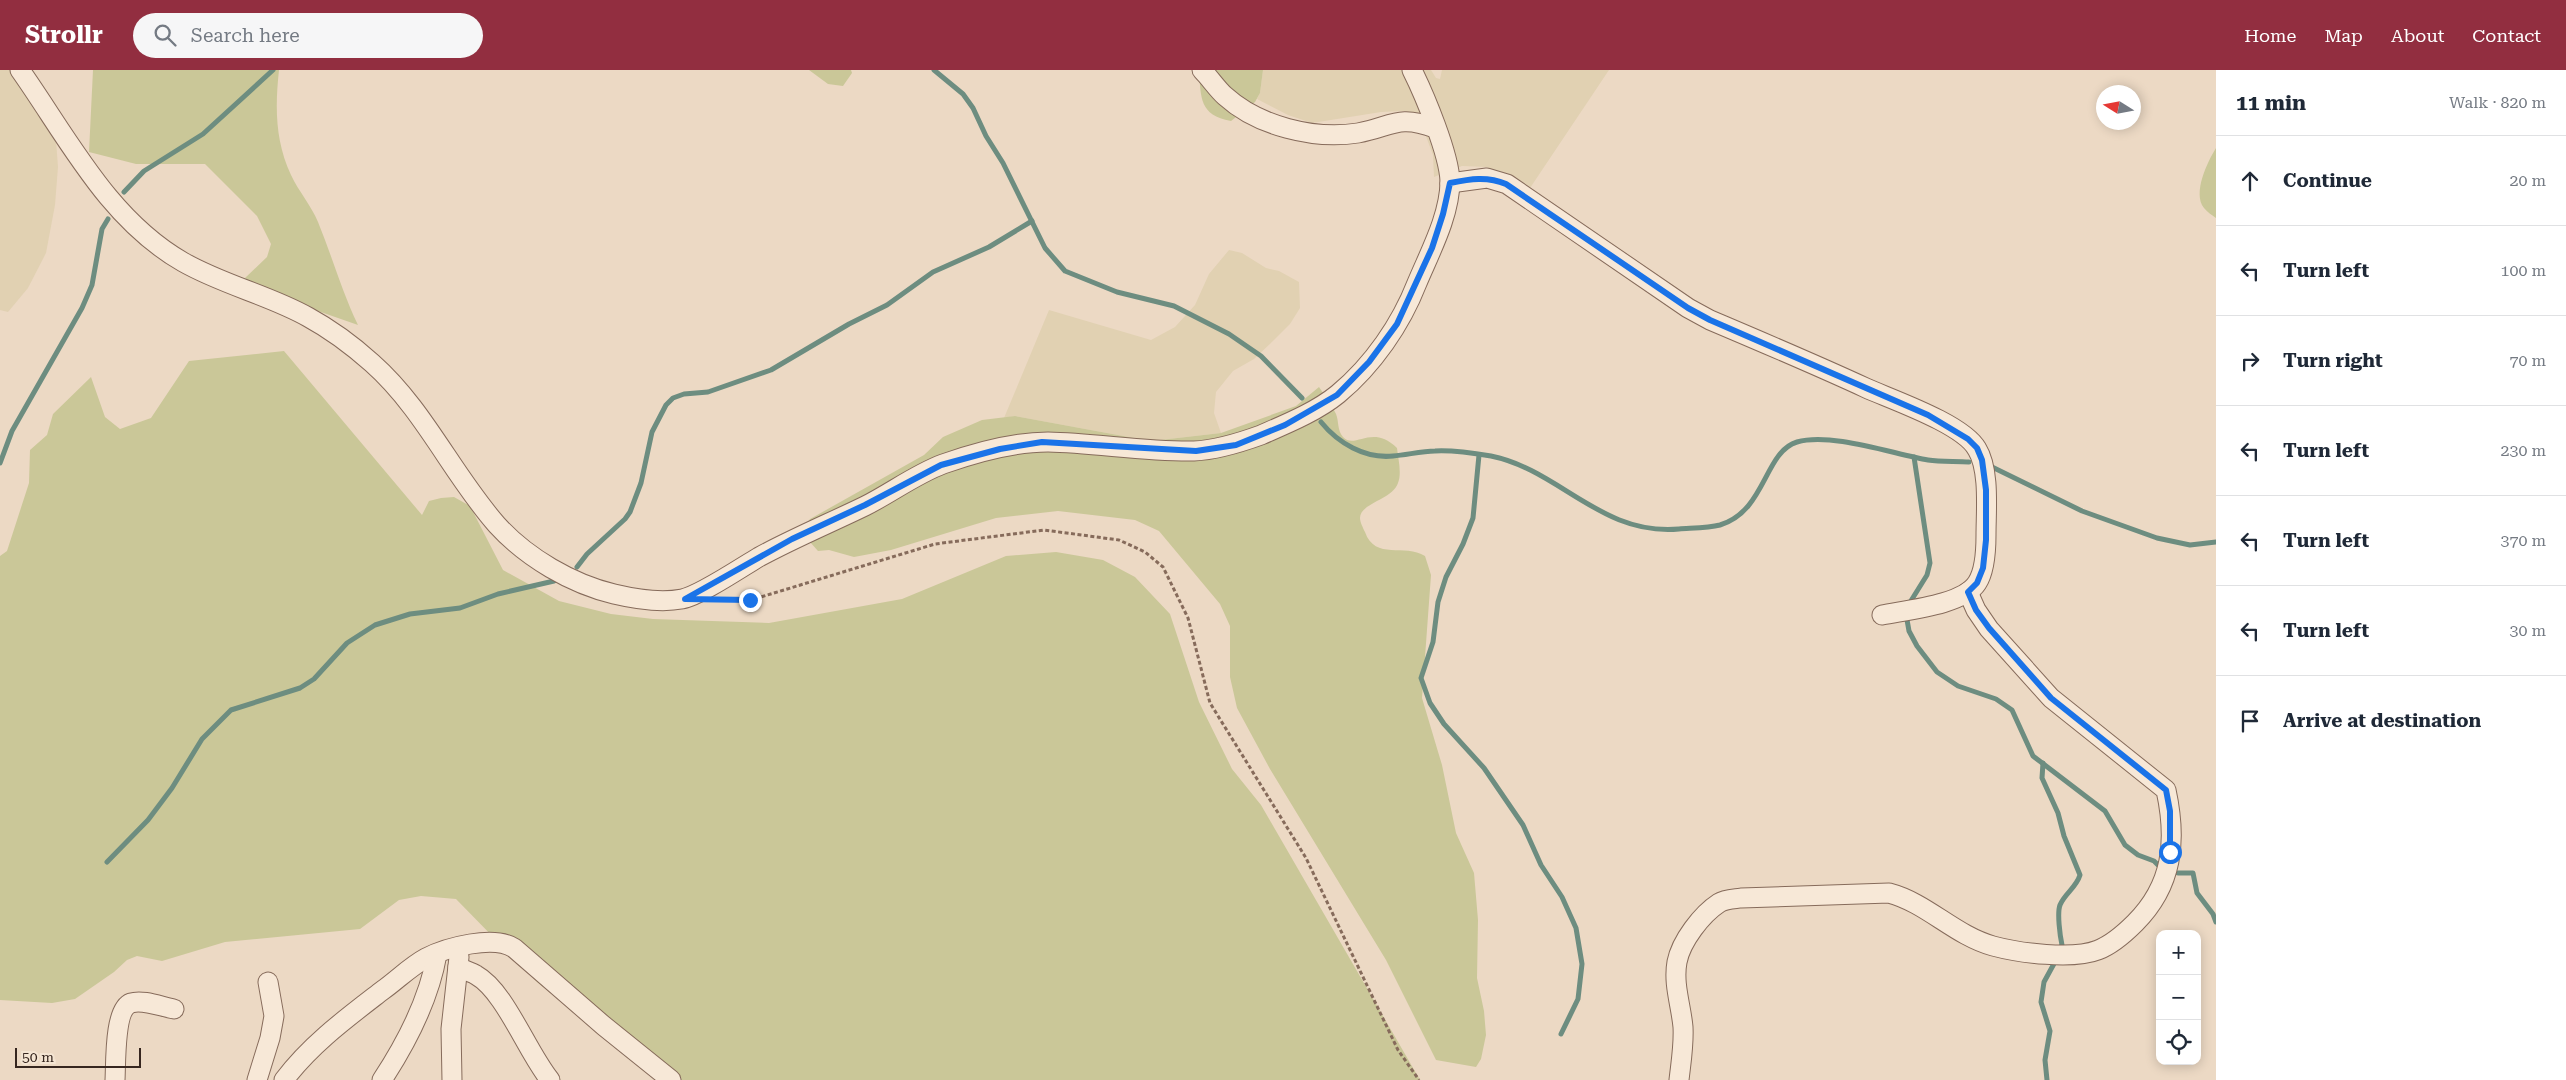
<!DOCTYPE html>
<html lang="en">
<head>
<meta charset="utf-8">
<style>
  body { margin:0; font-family:"Roboto Serif",serif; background:#f6f6f7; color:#1f2937 }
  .controls { position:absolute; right:15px; bottom:15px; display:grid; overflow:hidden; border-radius:10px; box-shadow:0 2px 12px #0003 }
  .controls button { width:45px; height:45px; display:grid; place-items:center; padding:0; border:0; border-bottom:1px solid #e0e1e3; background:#fff; color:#1f2937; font:25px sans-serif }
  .compass { position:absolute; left:2096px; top:15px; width:45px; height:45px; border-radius:50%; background:#fff; box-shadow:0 2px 12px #0003; rotate:281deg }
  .scale { position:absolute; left:15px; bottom:12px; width:126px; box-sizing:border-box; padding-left:5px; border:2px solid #36261f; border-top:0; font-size:14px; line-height:18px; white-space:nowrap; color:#36261f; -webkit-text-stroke:4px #f4e5d3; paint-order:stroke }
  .stop { position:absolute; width:15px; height:15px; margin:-11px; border:4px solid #1a73e8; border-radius:50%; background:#fff }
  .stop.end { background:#1a73e8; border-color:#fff; box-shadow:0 1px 5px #0008 }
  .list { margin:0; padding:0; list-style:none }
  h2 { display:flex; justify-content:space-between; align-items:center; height:65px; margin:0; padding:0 20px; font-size:21px }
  h2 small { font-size:16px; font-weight:400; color:#747a83 }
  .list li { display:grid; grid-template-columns:32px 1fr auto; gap:15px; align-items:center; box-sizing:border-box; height:90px; padding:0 20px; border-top:1px solid #e0e1e3 }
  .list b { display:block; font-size:19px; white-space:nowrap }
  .list em { font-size:16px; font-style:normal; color:#747a83 }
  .icon { flex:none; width:28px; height:28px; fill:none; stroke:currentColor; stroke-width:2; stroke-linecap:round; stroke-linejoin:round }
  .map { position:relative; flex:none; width:2216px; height:1010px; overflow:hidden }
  header { display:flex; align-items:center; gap:30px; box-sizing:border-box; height:70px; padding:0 25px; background:#922e40; color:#fff }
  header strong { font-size:24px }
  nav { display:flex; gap:28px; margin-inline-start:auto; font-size:18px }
  .search { width:350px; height:45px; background:#f6f6f7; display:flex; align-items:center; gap:12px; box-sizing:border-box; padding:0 18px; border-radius:28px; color:#747a83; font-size:19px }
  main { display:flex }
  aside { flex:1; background:#fff }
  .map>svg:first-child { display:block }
  .farmland { fill:#e1d1b2 }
  .green { fill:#cac798 }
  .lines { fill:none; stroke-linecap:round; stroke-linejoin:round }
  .stream { stroke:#6d8d80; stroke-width:5 }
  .minor-casing { stroke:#866b5b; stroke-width:21 }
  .path { stroke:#866b5b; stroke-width:3; stroke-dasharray:4 2.5; stroke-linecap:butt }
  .minor { stroke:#f7e8d7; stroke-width:19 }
  .route { stroke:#1a73e8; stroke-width:6 }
</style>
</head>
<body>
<header>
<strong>Strollr</strong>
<div class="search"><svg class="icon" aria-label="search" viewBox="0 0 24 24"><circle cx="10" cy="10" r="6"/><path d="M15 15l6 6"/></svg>Search here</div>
<nav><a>Home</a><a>Map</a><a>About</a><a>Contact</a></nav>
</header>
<main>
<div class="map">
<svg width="2216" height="1010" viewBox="0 0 2216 1010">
  <rect width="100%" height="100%" fill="#ecd9c4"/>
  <g class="farmland">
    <path d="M0,0H15L55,57L58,97L55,135L46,183L28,218L8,242L0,240Z"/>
    <path d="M1263,0H1431L1436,8L1440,9L1442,0H1609L1526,124L1487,97L1462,96L1434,107L1433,85L1418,45L1404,41L1381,42L1312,53L1288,45L1257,29L1260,23Z"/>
    <path d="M1229,180L1242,183L1266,198L1279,201L1299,212L1300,238L1290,254L1274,270L1254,289L1233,301L1216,322L1214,343L1221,363L1160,370L1134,368L1015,346L1004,348L1049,240L1151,270L1175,257L1195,235L1209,204Z"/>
  </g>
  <g class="green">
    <path d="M93,0H279C275,37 275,71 291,105C299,122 311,135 318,152C332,186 342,222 358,255L255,219L245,208L267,187L271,174L257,146L205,94H136L89,82Z"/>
    <path d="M809,0H851L852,3L843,16L828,14Z"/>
    <path d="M1199,0H1263L1260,23L1255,32L1231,51C1199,45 1201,28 1199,0Z"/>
    <path d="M2216,78V148C2212,145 2207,142 2204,138C2192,123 2208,91 2216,78Z"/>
    <path d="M284,281L422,445L429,431L441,428L454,427L470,436L503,500L559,531L611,544L653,549L769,553L902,529L1006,486L1056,482L1103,490L1135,507L1170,544L1199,632L1232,699L1261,735L1420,1010H658L537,912L456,829L421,826L399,830L360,859L225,872L162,891L137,886L127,890L114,902L75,929L52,933L0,930V486L7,481L29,413L30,380L47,365L53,344L91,307L105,347L120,359L151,348L189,291Z"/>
    <path d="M1319,317C1325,326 1332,335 1336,344C1339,351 1337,360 1343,367C1355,380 1372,353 1397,378C1398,388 1402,403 1398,413C1392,430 1360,433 1360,448C1360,452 1363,458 1365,462C1375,491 1405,473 1425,486L1431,505L1422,628L1442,695L1456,763L1474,803L1478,850L1477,908L1484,941L1486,965L1481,989L1476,997L1436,990L1386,890L1270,699L1237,638L1230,607V556L1220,534L1159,461L1135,450L1058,441L996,448L891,480L854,487L829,480L818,481L810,472L806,455L810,449L924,385L943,367L982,350L1015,346L1134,368L1160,370L1221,363L1296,336Z"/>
  </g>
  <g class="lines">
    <g class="stream">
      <path d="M934,0L963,24L973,38L986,66L1003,93L1045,178L1065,201L1117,222L1174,236L1229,264L1261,286L1302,328"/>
      <path d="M124,122L144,101L203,64L273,0"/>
      <path d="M1321,352C1338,373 1365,389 1393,386C1407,385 1421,381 1435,381C1453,380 1473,383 1491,386C1560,400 1601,466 1679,459C1692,458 1708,458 1720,455C1766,441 1764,382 1797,372C1831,362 1893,384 1928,390C1941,392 1956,391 1969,392"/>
      <path d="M1479,385L1473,448L1463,474L1446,507L1438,532L1433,572L1421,608L1430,633L1444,654L1484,698L1523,755L1541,795L1562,827L1576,858L1582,894L1578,929L1561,964"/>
      <path d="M0,393L12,361L82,238L92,215L102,159L108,149"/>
      <path d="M1990,396L2082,441L2157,468L2190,475L2216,472"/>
      <path d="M577,497L587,484L625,449L630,442L641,413L652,362L666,335L673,328L684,324L708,322L771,300L849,254L887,235L933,202L989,177L1032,151"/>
      <path d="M1909,534L1927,505L1930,493L1914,387"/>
      <path d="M1906,544L1909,561L1917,576L1937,602L1958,616L1996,629L2012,640L2033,686L2105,741L2125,775L2138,785L2154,791L2163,800"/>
      <path d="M2043,693L2042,708L2058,743L2064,766L2080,805C2076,818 2065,823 2060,835C2057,843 2060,866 2062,875L2058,880"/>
      <path d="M107,792L148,750L172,718L202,669L231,640L300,618L314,609L347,573L375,555L410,544L460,538L498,524L554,511"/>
      <path d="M2178,803H2193L2197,823L2213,844L2216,852"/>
      <path d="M2047,1010L2045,990L2050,961L2041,932L2044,912L2056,890"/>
    </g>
    <defs>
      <g id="minor">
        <path d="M20,0C68,68 108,149 183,192C223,215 269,225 308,247C330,259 353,276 372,293C424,339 452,404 497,455C527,488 572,514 614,524C635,529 661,533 682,529C699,526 742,497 759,487C794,468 830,453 865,436C891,423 916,404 943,394C974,383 1014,372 1048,372C1096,373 1146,382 1194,381C1217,380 1239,373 1261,365C1286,354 1316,342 1338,324C1373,295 1401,254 1417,213C1430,182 1450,145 1450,111C1449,84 1425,26 1412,0"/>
        <path d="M1202,0C1210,8 1217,19 1225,26C1258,56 1314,70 1358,63C1392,57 1397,44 1435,58"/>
        <path d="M1450,113L1487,108L1507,114L1688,238L1710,250C1762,272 1814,294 1866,318C1893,330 1963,354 1977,379C1990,400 1986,441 1986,465C1986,480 1985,501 1977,513C1963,535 1906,540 1882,545"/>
        <path d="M458,897C464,900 471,902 476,905C505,921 527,982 550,1010"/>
        <path d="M115,1010C116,994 114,939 131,933C143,929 162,937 174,939"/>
        <path d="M257,1010L270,968L274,946L268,912"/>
        <path d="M284,1010C311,974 348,947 383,920C397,910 411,896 426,888C447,877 494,865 514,878L604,956L671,1010"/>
        <path d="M382,1010C407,972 429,930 437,884"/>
        <path d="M452,1010L451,959L459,887"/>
        <path d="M1679,1010C1681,992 1684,975 1683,957C1681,935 1673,914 1677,892C1681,871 1702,844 1719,833C1725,829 1735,829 1741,828L1889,823C1927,833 1954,865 1993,876C2019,883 2073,890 2098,880C2111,875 2125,863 2135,853C2173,815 2177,771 2166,720L2051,628L1989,559L1976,540L1968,522"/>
      </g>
    </defs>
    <use href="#minor" class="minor-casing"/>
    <path class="path" d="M723,529L751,530L935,474L1044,460L1119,470L1145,482L1163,497L1188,548L1210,633L1306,788L1398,980L1419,1010"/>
    <use href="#minor" class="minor"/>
  </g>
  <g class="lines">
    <path class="route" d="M750,530L685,529L792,469L865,435L941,395L1000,379L1042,372L1196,381L1236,375L1285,355L1337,325L1369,292L1397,254L1432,178L1443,144L1450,113C1470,109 1487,106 1506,114L1688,238L1710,250L1928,345L1968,369L1977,378L1982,390L1986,420V470L1983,498L1977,513L1968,522L1976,540L1989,558L2051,628L2166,720L2170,741V782"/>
  </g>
</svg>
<div class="controls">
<button>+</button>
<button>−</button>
<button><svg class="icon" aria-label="locate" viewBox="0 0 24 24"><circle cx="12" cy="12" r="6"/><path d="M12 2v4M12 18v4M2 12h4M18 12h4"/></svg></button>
</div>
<svg class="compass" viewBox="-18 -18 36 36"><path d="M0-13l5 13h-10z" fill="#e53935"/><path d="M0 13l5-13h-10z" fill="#747a83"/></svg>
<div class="scale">50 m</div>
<div class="stop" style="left:2170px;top:782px"></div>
<div class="stop end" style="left:750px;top:530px"></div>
</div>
<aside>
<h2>11 min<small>Walk · 820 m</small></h2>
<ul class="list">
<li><svg class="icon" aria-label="ahead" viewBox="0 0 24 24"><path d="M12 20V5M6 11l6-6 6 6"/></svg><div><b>Continue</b></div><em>20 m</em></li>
<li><svg class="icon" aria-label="left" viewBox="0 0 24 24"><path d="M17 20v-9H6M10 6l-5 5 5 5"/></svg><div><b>Turn left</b></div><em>100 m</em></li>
<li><svg class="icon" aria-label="right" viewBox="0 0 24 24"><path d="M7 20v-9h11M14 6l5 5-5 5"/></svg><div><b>Turn right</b></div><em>70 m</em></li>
<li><svg class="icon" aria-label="left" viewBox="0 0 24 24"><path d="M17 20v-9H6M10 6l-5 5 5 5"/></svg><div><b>Turn left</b></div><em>230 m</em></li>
<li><svg class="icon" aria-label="left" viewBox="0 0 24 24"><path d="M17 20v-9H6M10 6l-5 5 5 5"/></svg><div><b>Turn left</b></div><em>370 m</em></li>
<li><svg class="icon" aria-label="left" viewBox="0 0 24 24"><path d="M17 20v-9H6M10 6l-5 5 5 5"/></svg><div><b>Turn left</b></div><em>30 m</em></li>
<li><svg class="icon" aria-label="arrive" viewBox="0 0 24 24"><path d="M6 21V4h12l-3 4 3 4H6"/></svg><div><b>Arrive at destination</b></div></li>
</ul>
</aside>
</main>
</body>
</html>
